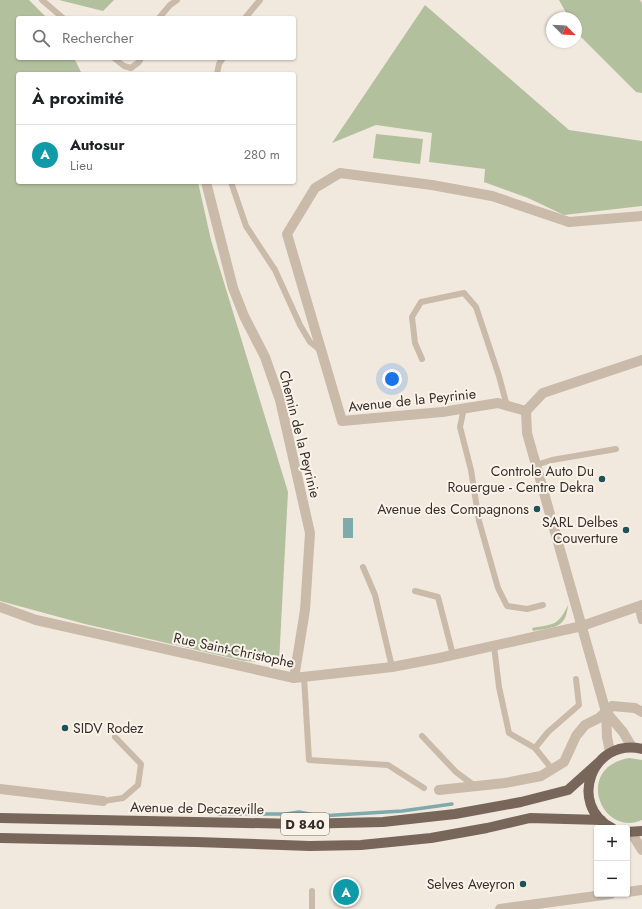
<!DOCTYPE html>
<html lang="fr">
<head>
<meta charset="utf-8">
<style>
  body { margin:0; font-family:Jost,sans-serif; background:#f2f2f2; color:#202124 }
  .controls { position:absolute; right:12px; bottom:12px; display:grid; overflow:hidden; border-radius:4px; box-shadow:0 1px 3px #0004 }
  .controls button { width:36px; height:36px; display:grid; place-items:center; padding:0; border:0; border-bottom:1px solid #e0e0e0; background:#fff; color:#202124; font:20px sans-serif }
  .compass { position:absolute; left:546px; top:12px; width:36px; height:36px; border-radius:50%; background:#fff; box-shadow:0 1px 3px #0004; rotate:114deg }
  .you { position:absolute; left:392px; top:379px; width:14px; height:14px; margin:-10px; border:3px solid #fff; border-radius:50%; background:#1a73e8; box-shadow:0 0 0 6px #1a73e833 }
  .badge { display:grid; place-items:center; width:26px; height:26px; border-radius:50%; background:#db2777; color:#fff; font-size:13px; font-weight:700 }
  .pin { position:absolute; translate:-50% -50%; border:2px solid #fff; box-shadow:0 1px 4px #0006 }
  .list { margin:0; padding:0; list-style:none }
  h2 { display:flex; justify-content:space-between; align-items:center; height:52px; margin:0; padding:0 16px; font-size:17px }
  h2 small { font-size:13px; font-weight:400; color:#757577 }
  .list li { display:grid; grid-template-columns:26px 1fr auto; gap:12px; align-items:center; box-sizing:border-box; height:60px; padding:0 16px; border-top:1px solid #e0e0e0 }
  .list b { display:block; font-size:15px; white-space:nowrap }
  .list p { margin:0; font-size:13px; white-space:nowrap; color:#757577 }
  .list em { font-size:13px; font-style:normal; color:#757577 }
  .icon { flex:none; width:22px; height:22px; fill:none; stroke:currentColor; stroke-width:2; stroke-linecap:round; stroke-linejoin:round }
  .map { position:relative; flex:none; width:642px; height:909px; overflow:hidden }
  .search { position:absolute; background:#fff; box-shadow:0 1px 3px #0004; left:16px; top:16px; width:280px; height:44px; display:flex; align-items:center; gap:10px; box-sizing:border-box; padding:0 14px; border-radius:4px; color:#757577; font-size:15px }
  .panel { position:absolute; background:#fff; box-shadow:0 1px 3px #0004; left:16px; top:72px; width:280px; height:112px; border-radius:4px }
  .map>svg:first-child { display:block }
  .green { fill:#b3c09e }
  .water { fill:#7eaaae }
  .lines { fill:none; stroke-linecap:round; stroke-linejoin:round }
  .stream { stroke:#7eaaae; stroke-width:3.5 }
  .service { stroke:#c9baaa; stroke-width:6 }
  .minor { stroke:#c9baaa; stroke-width:10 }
  .tertiary { stroke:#c9baaa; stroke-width:10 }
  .primary { stroke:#78665b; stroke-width:10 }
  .poi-dot { fill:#205157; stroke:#f9f3ea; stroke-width:1.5 }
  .labels { text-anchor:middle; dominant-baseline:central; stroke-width:4; stroke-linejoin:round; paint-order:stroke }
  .shield { fill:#f9f3ea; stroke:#716963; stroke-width:1 }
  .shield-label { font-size:13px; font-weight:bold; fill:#372e29 }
  .street-label { font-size:14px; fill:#372e29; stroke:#f9f3ea }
  .poi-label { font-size:14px; fill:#372e29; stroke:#f9f3ea; text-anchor:end }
</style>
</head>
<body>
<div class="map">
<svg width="642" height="909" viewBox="0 0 642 909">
  <rect width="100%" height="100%" fill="#f2e9de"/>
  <g class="green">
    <path d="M0,0H29L47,18H18V58H74L82,74H18V182H198L211,240L288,492L279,663L244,661L85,624L0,601Z"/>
    <path d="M59,0H114L103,11Z"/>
    <path d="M559,0H640L642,3V93L636,92L579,35L576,29V18H569Z"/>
    <path d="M425,5L569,130L642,141V206L564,215L528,198L484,182L485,169L429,162L432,133L376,125L332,143Z"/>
    <path d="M376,134L423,139L420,164L373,158Z"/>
    <path d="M568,605C566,629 554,627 533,631L532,628C554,624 558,626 568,605Z"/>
    <path d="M629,758L642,760V820C602,838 573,768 629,758Z"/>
  </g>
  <rect class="water" x="343" y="518" width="10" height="20"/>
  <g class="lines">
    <path class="stream" d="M219,814H286L299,812L320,816L402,811L452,804"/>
    <g class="service">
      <path d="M42,0L63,18"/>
      <path d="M159,18L170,5L177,0"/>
      <path d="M245,18L260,0"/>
      <path d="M114,58L124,66L131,68L139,62L141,58"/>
      <path d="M217,74L219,64L223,58"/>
      <path d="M231,182L246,226L275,270L300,325L310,342L320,350"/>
      <path d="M422,359L415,343L412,317L421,302L464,293L476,307L499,376L507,406"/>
      <path d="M464,408L460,427L471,470L479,521L498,588L507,606L527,609L543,605"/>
      <path d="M536,465L552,460L616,449"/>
      <path d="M363,567L375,595L392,667"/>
      <path d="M415,591L438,597L453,655"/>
      <path d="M637,606L641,621"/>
      <path d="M494,646L499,687L509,733L535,748"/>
      <path d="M304,677L309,760L388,765L424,788"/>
      <path d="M422,736L456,772L475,786"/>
      <path d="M552,769L535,748L548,732L579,705L576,679"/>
      <path d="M103,801L123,798L138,785L141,764L115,737"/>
      <path d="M312,891V909"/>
    </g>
    <g class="minor">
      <path d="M206,182L233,288L244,316L265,357L280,400L310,533L305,610L294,678"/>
      <path d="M526,411L498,403L442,412L342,421L287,234L315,188L340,173L432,185L492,196L569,222L642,216"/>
      <path d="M526,411L527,433L606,712L607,737L610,752"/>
      <path d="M526,411L543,393L642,360"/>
      <path d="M0,607L36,620L294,678L392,667L439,658L582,626L642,605"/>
      <path d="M606,712L623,732L632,747"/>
      <path d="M0,789L103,801"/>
      <path d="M439,790L505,783L541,776L564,762L576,736L585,725L599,718L612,706L635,708L642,712"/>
      <path d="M627,892L642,890"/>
      <path d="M500,909L611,894"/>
    </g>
    <path class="tertiary" d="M631,832L642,850"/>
    <g class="primary">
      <path d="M0,818L298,824L383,822L455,814L521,802L568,790L597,764"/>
      <path d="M612,828C567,805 592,737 642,749"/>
      <path d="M627,832L642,831"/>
      <path d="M0,838L196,842L310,846L361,845L431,838L487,828L530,818L601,820"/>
    </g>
  </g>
  <g class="poi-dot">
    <circle cx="602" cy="479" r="4"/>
    <circle cx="537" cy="509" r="4"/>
    <circle cx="626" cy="530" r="4"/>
    <circle cx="65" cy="728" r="4"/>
    <circle cx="523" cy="884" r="4"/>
  </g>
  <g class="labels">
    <rect class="shield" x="281" y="813" width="48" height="22" rx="3"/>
    <g class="shield-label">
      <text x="305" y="824">D 840</text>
    </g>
    <g class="street-label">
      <text transform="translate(412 400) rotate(-6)">Avenue de la Peyrinie</text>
      <text transform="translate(300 434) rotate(76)">Chemin de la Peyrinie</text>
      <text transform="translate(234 650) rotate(12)">Rue Saint-Christophe</text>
      <text transform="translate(197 808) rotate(1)">Avenue de Decazeville</text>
    </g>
    <g class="poi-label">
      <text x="594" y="471">Controle Auto Du<tspan x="594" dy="16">Rouergue - Centre Dekra</tspan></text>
      <text x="529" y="509">Avenue des Compagnons</text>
      <text x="618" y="522">SARL Delbes<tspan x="618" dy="16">Couverture</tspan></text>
      <text x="73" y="728" text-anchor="start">SIDV Rodez</text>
      <text x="515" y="884">Selves Aveyron</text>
    </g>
  </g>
</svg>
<div class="controls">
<button>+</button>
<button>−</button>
</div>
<svg class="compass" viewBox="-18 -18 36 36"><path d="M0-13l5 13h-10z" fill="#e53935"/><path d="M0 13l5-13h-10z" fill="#757577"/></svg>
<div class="you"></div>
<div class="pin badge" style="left:346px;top:892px;background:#0f9aa8">A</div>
<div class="search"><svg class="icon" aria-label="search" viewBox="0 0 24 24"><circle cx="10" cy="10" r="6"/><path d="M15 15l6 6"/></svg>Rechercher</div>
<section class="panel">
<h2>À proximité<small></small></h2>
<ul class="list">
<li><span class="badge" style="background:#0f9aa8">A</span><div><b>Autosur</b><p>Lieu</p></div><em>280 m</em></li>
</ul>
</section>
</div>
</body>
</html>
